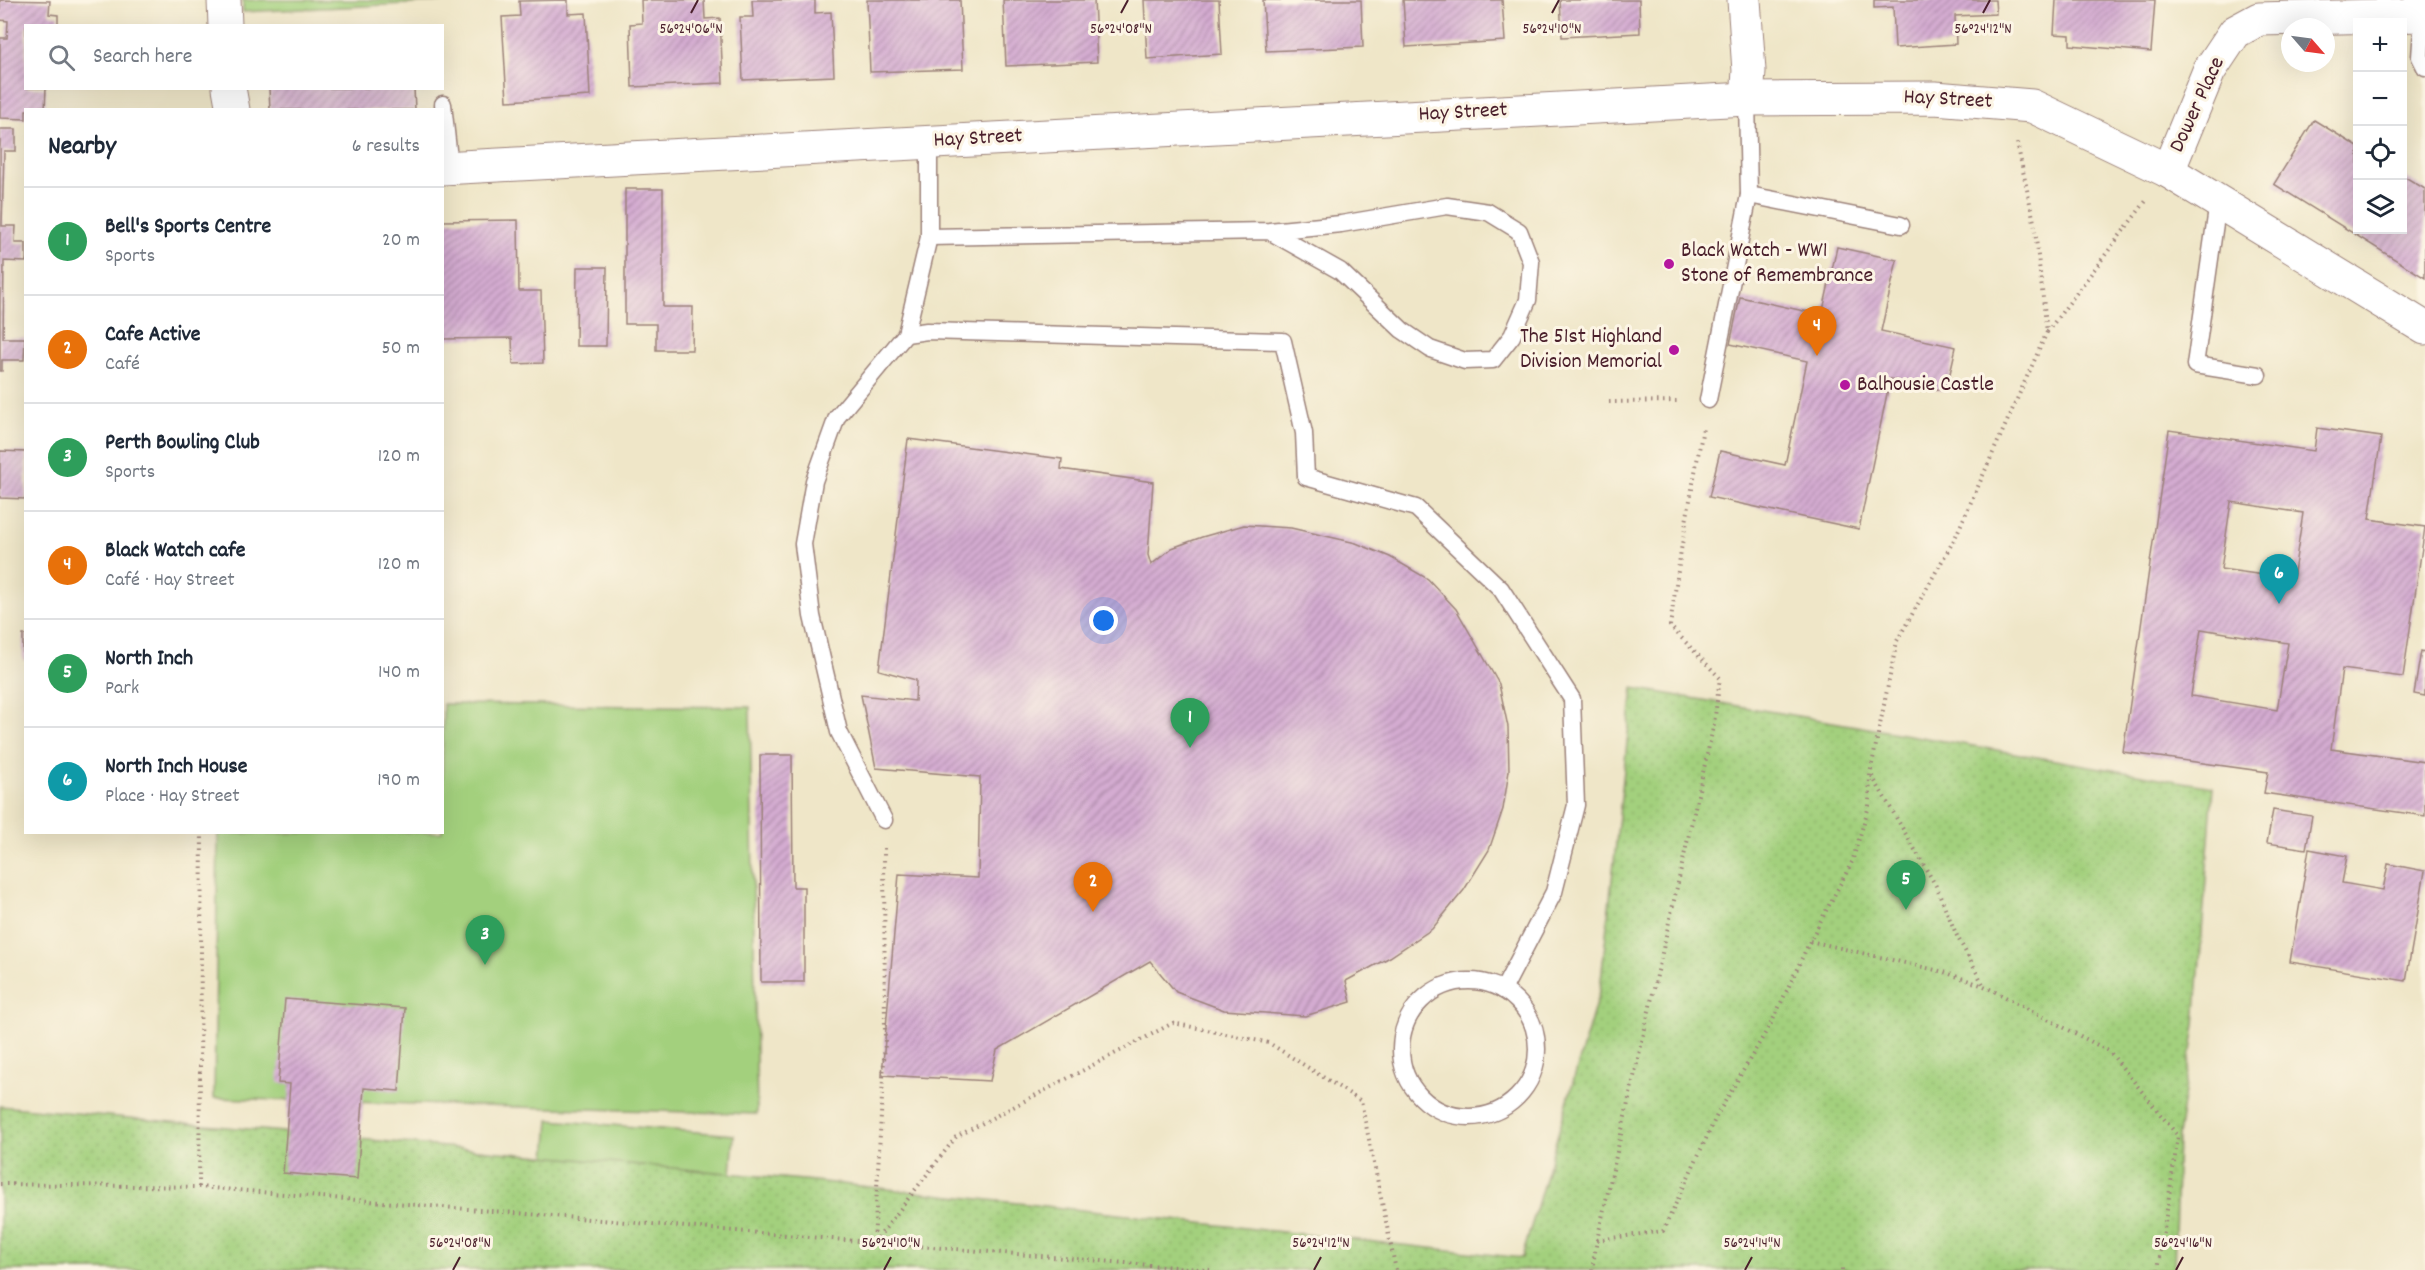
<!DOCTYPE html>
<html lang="en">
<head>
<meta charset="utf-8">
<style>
  body { margin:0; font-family:Dekko,sans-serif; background:#f6f6f7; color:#1f2937 }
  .controls { position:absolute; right:18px; top:18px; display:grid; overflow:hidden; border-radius:0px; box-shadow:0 6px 24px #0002 }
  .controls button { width:54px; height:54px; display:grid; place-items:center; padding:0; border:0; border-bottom:2px solid #e0e1e3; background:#fff; color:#1f2937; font:30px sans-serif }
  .compass { position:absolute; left:2281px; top:18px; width:54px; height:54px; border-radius:50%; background:#fff; box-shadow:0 6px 24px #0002; rotate:118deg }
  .you { position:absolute; left:1104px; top:621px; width:21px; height:21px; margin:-15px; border:4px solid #fff; border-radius:50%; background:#1a73e8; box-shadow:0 0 0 9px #1a73e833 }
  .badge { display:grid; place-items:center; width:39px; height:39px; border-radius:50%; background:#2563eb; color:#fff; font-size:20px; font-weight:700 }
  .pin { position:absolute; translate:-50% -50px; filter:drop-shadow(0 2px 3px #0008) }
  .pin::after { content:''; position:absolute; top:32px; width:21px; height:18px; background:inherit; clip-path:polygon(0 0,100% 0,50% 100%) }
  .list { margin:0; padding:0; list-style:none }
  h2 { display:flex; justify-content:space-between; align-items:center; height:78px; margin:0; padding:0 24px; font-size:26px }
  h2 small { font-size:20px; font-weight:400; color:#747a83 }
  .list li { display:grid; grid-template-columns:39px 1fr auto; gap:18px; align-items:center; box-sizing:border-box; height:108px; padding:0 24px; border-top:2px solid #e0e1e3 }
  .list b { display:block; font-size:22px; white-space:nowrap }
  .list p { margin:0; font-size:20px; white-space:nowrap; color:#747a83 }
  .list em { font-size:20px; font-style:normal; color:#747a83 }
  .icon { flex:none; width:33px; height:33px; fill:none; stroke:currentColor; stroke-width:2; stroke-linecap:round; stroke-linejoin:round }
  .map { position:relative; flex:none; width:2425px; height:1270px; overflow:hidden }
  .search { position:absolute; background:#fff; box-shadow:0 6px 24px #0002; left:24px; top:24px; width:420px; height:66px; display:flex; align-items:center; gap:15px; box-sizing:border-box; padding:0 21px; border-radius:0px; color:#747a83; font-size:22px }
  .panel { position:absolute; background:#fff; box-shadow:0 6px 24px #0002; left:24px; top:108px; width:420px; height:726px; border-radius:0px }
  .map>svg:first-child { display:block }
  .grass { fill:#a3d07d; stroke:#767854; stroke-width:1.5 }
  .park { fill:url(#park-dots); stroke:#767854; stroke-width:1.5 }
  .building { fill:url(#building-hatch); fill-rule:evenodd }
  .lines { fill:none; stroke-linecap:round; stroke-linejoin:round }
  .service-casing { stroke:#9c827a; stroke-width:19 }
  .minor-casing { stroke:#9c827a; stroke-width:35 }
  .path { stroke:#9c827a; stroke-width:4; stroke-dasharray:1.5 4.5; stroke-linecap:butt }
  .service { stroke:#fff; stroke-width:16 }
  .minor { stroke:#fff; stroke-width:33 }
  .ticks { fill:none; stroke:#4a1f2b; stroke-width:2 }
  .poi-dot { fill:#b5179e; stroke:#fcf5e5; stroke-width:2 }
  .labels { text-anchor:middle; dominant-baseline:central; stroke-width:6; stroke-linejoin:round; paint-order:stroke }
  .street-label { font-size:22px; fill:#4a1f2b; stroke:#fcf5e5 }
  .poi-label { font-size:22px; fill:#4a1f2b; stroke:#fcf5e5; text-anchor:start }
  .ticks-label { font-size:15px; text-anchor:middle; fill:#4a1f2b; stroke:#fcf5e5; stroke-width:6; stroke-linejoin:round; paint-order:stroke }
</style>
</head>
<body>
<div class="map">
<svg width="2425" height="1270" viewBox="0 0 2425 1270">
  <defs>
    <pattern id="park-dots" width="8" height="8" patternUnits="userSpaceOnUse" patternTransform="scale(1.5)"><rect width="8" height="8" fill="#a3d07d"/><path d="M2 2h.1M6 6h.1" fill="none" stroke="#8eb26c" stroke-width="1.8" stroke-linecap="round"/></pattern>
    <pattern id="building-hatch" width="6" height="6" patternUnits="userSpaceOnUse" patternTransform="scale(1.5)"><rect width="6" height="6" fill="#d4acd1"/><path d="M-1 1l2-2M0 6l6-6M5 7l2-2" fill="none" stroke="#ae8baa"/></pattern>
  </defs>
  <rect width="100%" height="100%" fill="#fcf5e5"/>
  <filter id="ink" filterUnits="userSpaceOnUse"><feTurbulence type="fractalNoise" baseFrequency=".0167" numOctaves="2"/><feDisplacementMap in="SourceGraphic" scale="12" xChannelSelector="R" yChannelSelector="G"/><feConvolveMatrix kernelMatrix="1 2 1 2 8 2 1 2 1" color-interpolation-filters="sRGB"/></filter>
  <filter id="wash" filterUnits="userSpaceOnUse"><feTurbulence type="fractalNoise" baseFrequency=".008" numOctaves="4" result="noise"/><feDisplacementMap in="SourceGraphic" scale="24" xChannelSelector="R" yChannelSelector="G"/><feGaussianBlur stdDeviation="1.35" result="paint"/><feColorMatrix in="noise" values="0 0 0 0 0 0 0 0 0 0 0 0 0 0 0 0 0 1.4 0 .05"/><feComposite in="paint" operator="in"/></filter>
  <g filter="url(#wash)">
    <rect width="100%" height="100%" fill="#efe6c8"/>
    <g class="grass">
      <path d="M243,0H464V1L243,12Z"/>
      <path d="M443,704L750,707L757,1114L214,1098L218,833L442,832Z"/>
      <path d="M549,1120L734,1135L728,1214L543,1199Z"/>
    </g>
    <path class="park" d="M1633,688L2213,787L2195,1025L2178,1136L2174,1270H0V1106L814,1181L1522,1258L1600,989Z"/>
    <g id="blocks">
      <g class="building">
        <path d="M0,0L50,1L49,14L58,15V26H26V88H46L45,110H26V119L0,118V38H7L8,21L0,20Z"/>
        <path d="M568,0V14L586,13L590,96L507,101L502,17L520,16L519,1Z"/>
        <path d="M641,0H704L705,19L720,18L723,83L632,87L630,24L642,23Z"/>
        <path d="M752,0H815V13L831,12L834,76L743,80L740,17H753Z"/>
        <path d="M867,0H960L963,69L870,72Z"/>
        <path d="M1003,0H1094L1097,62L1006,66Z"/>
        <path d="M1144,0H1219L1222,54L1147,59Z"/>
        <path d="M1263,0H1361L1363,47L1266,51Z"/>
        <path d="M1403,0H1502L1505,41L1406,47Z"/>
        <path d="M1560,0H1639L1640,33L1562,37Z"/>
        <path d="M1874,0H1995L1996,14L1955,16L1956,44L1895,48L1893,7L1874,8Z"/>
        <path d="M2056,0H2155L2151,52L2070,45V35L2054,34Z"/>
        <path d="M269,88H414L415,110H270Z"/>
        <path d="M2314,120L2358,147V230H2402V175L2425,189V278L2274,184Z"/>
        <path d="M0,129H16V151H4L2,226H16L15,243H26V262L4,261L3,338H25L24,360H2V371H0Z"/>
        <path d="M625,189H663V307H693L692,350H656V324H625Z"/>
        <path d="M518,220L519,291H541L543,363L513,364L512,338L442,339V221Z"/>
        <path d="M1837,247L1897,260L1881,331L1956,347L1946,391L1890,379L1859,529L1709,497L1720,451L1785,465L1807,361L1730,344L1740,297L1822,315Z"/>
        <path d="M577,267H607L606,346H576Z"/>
        <path d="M2317,428L2381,437L2369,519L2425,527L2403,677L2342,669L2331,749L2425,762V816L2264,793L2268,772L2123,752L2169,430L2314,451ZM2231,502L2303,513L2293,579L2221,569ZM2201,629L2288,643L2277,710L2191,696Z"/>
        <path d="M908,439L1062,459L1061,469L1153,482L1148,555L1151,565L1172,548L1202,537L1244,525L1291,528L1356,543L1390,557L1428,579L1456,609L1499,684L1508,727L1509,771L1503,809L1489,850L1464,890L1432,929L1390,957L1346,981L1351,1002L1305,1016L1224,1010L1176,992L1150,961L997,1050L990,1081L882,1075L899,874L978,878L980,777L876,768L861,695L915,701L916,680L879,670Z"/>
        <path d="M0,451L26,452V499L0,498Z"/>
        <rect x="23" y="635" width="3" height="25"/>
        <path d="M2421,651L2425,652V696L2414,694Z"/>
        <path d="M760,755H792L793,887H804V982H761Z"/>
        <path d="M2273,810L2312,816L2306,849L2267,843Z"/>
        <path d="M2309,849L2347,856L2342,883L2383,890L2388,864L2425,871L2406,981L2290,962Z"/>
        <path d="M285,999L405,1008L399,1091L364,1088L357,1179L283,1173L290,1084L278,1083Z"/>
      </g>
    </g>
  </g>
  <g filter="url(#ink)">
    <use href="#blocks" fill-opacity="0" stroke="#9c827a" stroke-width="1.5"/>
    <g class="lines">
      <defs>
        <g id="service">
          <path d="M2423,15L2420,57L2425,67"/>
          <path d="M443,104L450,168"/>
          <path d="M1749,195L1901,225"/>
          <path d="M2218,202L2195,365L2258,375"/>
          <path d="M929,237L1269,231L1341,224L1447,206L1488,212L1519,231L1531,262L1528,300L1512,336L1493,360L1465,361L1430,349L1402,330L1340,271L1269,231"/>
          <path d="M906,334L927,331L1283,341L1304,433L1306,477L1416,508L1501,589L1572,699L1576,805L1554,892L1503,990"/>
          <path d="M1708,400L1749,195L1747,99"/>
          <path d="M884,820L839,732L812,616L803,544L814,481L837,417L906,334L929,237V142"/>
          <circle cx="1469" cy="1049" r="68"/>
        </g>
        <g id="minor">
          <path d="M224,0L225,26"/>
          <path d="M1744,0L1749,71L1747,99"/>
          <path d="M229,88L233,110"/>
          <path d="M442,168L1747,99L1935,98L2032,106L2168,171L2425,328"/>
          <path d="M2168,171L2209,71L2235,32L2259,19L2423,15L2421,0"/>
        </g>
      </defs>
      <use href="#service" class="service-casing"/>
      <use href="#minor" class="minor-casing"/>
      <g class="path">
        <path d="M2047,332L2146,201"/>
        <path d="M1609,402L1678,401"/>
        <path d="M1872,776L1936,886L1957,936L1984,986"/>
        <path d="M884,848L885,1042L874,1243L956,1137L1173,1023L1269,1043L1361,1101L1396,1270"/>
        <path d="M1810,941L1944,972L1984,986L2109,1051L2178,1136L2158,1270"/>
        <path d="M0,1184L199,1187L1211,1270"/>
        <path d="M199,1187L202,832"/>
        <path d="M1597,1240L1663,1231L1717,1115L1773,1020L1810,941L1852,862L1869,806L1870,774L1897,641L1955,538L2047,332L2034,222L2017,143"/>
        <path d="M1592,1270L1597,1240L1714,724L1720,678L1670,626L1681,550L1703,428"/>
        <path d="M1842,1270V1265"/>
      </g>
      <use href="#service" class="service"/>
      <use href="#minor" class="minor"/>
    </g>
  </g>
  <path class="ticks" d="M691,13L698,0M1121,13L1128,0M1552,13L1559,0M1983,13L1990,0M453,1270L460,1257M884,1270L891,1257M1314,1270L1321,1257M1745,1270L1752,1257M2176,1270L2183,1257"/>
  <g class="poi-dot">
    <circle cx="1669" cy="264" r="6"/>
    <circle cx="1674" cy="350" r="6"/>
    <circle cx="1845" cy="385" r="6"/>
  </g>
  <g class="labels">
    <g class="street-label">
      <text transform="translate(1948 100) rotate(3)">Hay Street</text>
      <text transform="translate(2198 105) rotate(-65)">Dower Place</text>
      <text transform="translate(1463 113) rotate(-3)">Hay Street</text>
      <text transform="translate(978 139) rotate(-3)">Hay Street</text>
    </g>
    <g class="poi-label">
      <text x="1681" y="251">Black Watch - WW1<tspan x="1681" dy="25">Stone of Remembrance</tspan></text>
      <text x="1662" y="337" text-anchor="end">The 51st Highland<tspan x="1662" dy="25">Division Memorial</tspan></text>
      <text x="1857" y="385">Balhousie Castle</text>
    </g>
  </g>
  <g class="ticks-label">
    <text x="691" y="33">56°24'06"N</text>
    <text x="1121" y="33">56°24'08"N</text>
    <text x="1552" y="33">56°24'10"N</text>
    <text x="1983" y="33">56°24'12"N</text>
    <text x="460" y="1247">56°24'08"N</text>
    <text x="891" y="1247">56°24'10"N</text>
    <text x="1321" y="1247">56°24'12"N</text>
    <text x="1752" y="1247">56°24'14"N</text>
    <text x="2183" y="1247">56°24'16"N</text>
  </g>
</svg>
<div class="controls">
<button>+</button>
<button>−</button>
<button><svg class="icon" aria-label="locate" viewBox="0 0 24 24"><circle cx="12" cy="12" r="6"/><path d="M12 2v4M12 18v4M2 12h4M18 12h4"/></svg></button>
<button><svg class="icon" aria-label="layers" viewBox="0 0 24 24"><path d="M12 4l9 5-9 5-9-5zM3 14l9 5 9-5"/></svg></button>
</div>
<svg class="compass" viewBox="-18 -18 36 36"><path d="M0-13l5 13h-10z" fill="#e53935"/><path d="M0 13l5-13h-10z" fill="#747a83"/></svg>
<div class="you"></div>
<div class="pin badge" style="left:1190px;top:748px;background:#2e9e5b">1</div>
<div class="pin badge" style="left:1093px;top:912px;background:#e8710a">2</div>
<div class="pin badge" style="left:485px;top:965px;background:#2e9e5b">3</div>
<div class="pin badge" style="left:1817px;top:356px;background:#e8710a">4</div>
<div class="pin badge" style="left:1906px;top:910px;background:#2e9e5b">5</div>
<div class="pin badge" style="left:2279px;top:604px;background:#0f9aa8">6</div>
<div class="search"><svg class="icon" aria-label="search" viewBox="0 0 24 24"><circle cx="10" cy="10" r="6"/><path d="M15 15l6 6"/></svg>Search here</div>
<section class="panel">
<h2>Nearby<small>6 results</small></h2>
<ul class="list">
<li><span class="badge" style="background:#2e9e5b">1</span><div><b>Bell's Sports Centre</b><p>Sports</p></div><em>20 m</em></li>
<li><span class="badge" style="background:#e8710a">2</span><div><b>Cafe Active</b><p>Café</p></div><em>50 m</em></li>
<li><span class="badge" style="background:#2e9e5b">3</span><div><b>Perth Bowling Club</b><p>Sports</p></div><em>120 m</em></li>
<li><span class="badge" style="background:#e8710a">4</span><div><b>Black Watch cafe</b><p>Café · Hay Street</p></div><em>120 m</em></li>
<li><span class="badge" style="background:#2e9e5b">5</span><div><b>North Inch</b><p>Park</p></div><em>140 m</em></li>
<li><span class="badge" style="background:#0f9aa8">6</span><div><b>North Inch House</b><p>Place · Hay Street</p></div><em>190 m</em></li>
</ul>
</section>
</div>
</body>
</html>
